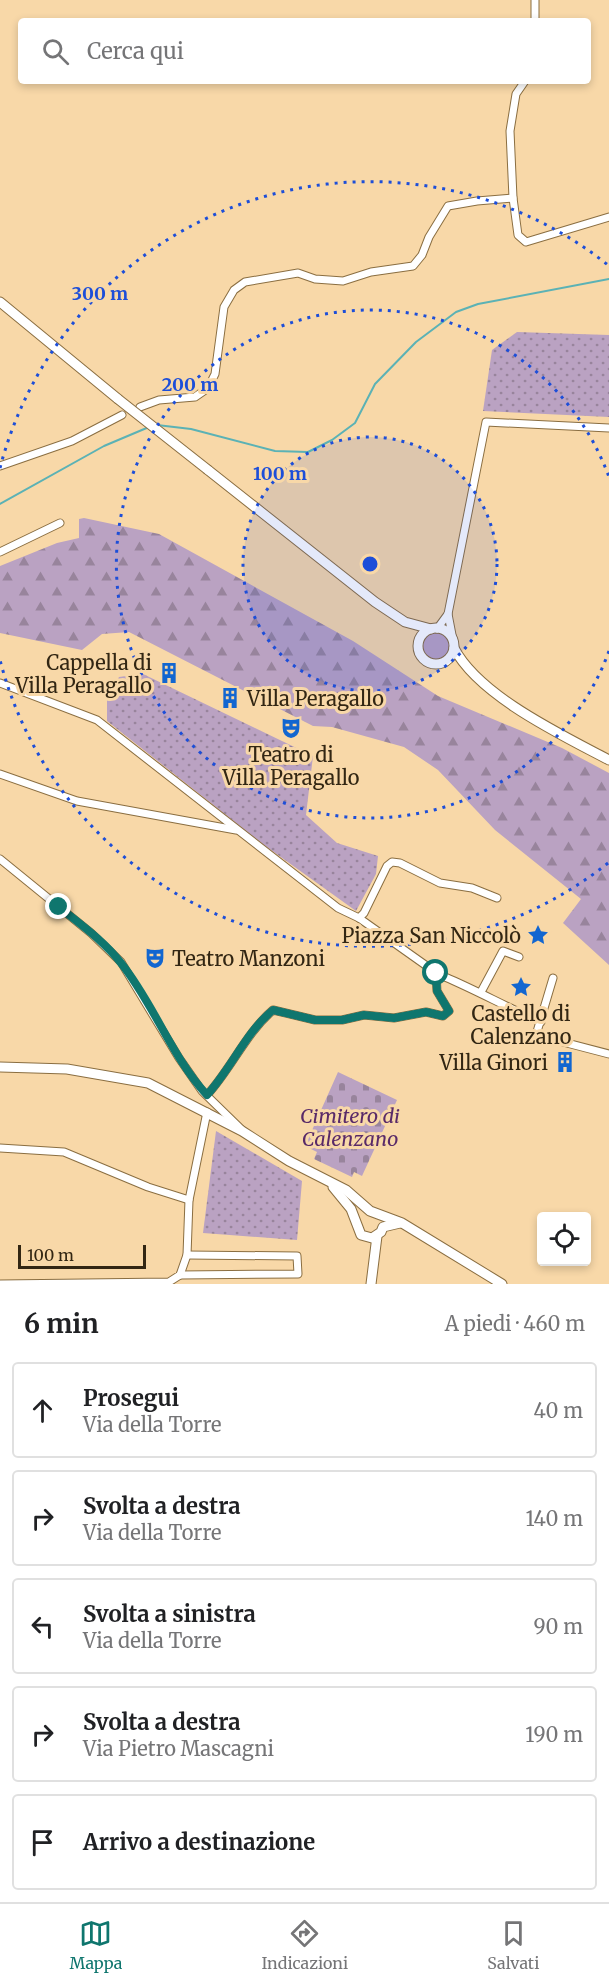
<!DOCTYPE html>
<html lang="it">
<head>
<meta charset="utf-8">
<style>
  body { margin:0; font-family:Merriweather,serif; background:#f2f2f2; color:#202124 }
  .controls { position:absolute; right:18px; bottom:18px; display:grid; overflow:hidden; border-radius:6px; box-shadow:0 3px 9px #0003 }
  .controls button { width:54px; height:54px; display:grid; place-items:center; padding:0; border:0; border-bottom:2px solid #e0e0e0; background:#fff; color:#202124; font:30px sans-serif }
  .scale { position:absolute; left:18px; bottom:15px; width:128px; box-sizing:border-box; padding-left:6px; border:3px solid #322613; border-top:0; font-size:16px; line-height:21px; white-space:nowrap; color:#322613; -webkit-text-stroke:4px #f8d8a8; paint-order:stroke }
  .stop { position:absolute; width:18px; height:18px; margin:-14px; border:4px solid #0f766e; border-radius:50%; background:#fff }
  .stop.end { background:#0f766e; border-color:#fff; box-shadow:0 2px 6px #0008 }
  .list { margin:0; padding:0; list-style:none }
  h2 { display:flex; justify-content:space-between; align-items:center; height:78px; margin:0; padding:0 24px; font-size:26px }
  h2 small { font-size:20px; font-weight:400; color:#757577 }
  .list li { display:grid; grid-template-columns:39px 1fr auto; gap:18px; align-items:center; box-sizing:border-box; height:96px; margin:0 12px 12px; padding:0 12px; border:2px solid #e0e0e0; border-radius:6px }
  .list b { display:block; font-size:22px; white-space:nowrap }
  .list p { margin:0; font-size:20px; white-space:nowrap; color:#757577 }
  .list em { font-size:20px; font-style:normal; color:#757577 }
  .icon { flex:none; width:33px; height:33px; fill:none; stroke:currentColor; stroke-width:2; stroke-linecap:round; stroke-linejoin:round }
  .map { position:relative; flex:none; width:609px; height:1284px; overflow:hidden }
  .search { position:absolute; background:#fff; box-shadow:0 3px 9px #0003; left:18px; right:18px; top:18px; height:66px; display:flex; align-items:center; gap:15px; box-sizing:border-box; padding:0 21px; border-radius:6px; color:#757577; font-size:22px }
  .sheet { height:618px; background:#fff }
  nav { display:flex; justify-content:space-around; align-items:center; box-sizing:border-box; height:84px; border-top:2px solid #e0e0e0; background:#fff; font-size:16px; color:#757577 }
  nav a { display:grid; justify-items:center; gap:3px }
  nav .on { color:#0f766e }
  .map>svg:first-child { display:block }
  .grass { fill:#baa2c2 }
  .forest { fill:url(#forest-firs) }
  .cemetery { fill:url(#cemetery-stones) }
  .park { fill:url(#park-dots) }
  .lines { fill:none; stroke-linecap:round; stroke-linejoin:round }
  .stream { stroke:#5bb2b5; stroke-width:2 }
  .street-casing { stroke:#8a6e41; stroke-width:9 }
  .secondary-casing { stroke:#8a6e41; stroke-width:11 }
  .street { stroke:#fff; stroke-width:7 }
  .secondary { stroke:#fff; stroke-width:9 }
  .secondary-bridge-casing { stroke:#8a6e41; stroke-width:11; stroke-linecap:butt }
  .secondary-bridge { stroke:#fff; stroke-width:9 }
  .route { stroke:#0f766e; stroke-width:8 }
  .ring { fill:none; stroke:#1d4ed8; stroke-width:3; stroke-dasharray:3 6 }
  .labels { text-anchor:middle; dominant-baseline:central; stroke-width:6; stroke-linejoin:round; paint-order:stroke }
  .poi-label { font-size:20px; fill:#322613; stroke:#f8d8a8; text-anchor:end }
  .park-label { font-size:20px; font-style:italic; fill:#592a68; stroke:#f8d8a8 }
  .centre { fill:#1d4ed8; stroke:#f8d8a8; stroke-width:3 }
  .ring-label { font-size:18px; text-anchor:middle; font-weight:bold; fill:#1d4ed8; stroke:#f8d8a8; stroke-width:6; stroke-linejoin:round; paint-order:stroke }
</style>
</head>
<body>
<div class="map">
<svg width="609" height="1284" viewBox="0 0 609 1284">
  <defs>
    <pattern id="forest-firs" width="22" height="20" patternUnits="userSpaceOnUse" patternTransform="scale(1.5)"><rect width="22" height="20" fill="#baa2c2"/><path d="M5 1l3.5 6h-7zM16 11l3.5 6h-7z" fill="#98849c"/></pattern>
    <pattern id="cemetery-stones" width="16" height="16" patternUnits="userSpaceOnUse" patternTransform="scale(1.5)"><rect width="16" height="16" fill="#baa2c2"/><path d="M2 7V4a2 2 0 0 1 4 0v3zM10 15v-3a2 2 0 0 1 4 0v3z" fill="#98849c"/></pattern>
    <pattern id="park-dots" width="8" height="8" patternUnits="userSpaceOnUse" patternTransform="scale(1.5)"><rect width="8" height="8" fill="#baa2c2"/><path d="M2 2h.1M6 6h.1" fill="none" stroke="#98849c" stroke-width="1.8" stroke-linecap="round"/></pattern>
  </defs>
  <rect width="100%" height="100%" fill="#f8d8a8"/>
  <circle class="grass" cx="436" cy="647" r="14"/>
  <path class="forest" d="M84,518L159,534L353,641L438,696L562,748L609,773V965L563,923L581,899L495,830L438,770L404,747L332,727L313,726L129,632L102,634L82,650L0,633V566L57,543L79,538V519Z"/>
  <path class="cemetery" d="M338,1072L397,1100L362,1176L354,1172L352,1177L314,1159L317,1152L305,1146Z"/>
  <g class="park">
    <path d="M517,332L609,335V417L483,411L492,350Z"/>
    <path d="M143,674L313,756L306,815L337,843L378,856L376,874L356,911L264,845L107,721V697L119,677Z"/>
    <path d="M216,1131L302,1181L297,1240L203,1233Z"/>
  </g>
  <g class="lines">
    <g class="stream">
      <path d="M157,425L191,429L275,451L308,452L332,440L355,423L375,384L416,342L456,312L478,304L609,279"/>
      <path d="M0,504L104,446L149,427"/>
    </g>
    <defs>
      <g id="street">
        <path d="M535,21V0"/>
        <path d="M525,81L516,94L510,131L513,198L518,235L526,242L609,217"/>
        <path d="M140,407L159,400L195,397L208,388L215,374L224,307L234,290L245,282L298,273L315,279L343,281L371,272L413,266L422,255L429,237L448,206L477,201L513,198"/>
        <path d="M0,466L72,441L122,415"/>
        <path d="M0,552L60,523"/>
        <path d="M448,614L453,640"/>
        <path d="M437,629L448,614L486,422L609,428"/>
        <path d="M0,683L97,720L338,908L359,918L438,974"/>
        <path d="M0,774L77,801L236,830"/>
        <path d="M0,859L91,933L121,962L179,1058L202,1091L241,1129"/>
        <path d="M359,918L364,913L387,866L392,862L400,863L440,883L472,888L497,898"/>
        <path d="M445,977C478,991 508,1008 541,1022"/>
        <path d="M553,978L536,1035L609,1054"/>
        <path d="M481,992L503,951L519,957"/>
        <path d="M207,1095C231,1069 246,1033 273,1010L315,1020H342L364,1015L394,1018L426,1012L443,1016L449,1011L437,991L436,973"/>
        <path d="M0,1148L64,1152L148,1187L189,1200"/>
        <path d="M180,1275L298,1274L297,1256L187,1255"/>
        <path d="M0,1284L169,1282L180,1275L187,1255L189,1200L207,1112"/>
      </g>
      <g id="secondary">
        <path d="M0,302L118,399"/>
        <path d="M208,470L375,602L405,622L431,629"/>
        <circle cx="436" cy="646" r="18"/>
        <path d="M454,648C479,696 562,735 609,760"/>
        <path d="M0,1067L67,1069L148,1083L242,1131L289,1161L346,1190L370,1211L402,1223L502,1284"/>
        <path d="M333,1187L351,1209L361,1235L372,1238L381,1232L383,1227L400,1223"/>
        <path d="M371,1284L377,1236"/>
      </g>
    </defs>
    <use href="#street" class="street-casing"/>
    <use href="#secondary" class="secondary-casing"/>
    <use href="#street" class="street"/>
    <use href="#secondary" class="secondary"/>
    <defs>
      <path id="secondary-bridge" d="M118,399L208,470"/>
    </defs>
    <use href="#secondary-bridge" class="secondary-bridge-casing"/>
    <use href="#secondary-bridge" class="secondary-bridge"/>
  </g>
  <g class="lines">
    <path class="route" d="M59,907C80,924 104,941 121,963C154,1004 171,1056 207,1095C231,1069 246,1032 273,1010L315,1020H342L364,1015L394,1018L426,1012L443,1016L449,1011L437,991L436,973"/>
  </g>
  <circle cx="370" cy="564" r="127" fill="#1d4ed8" fill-opacity=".12"/>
  <g class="ring">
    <circle cx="370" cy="564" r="127"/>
    <path d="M609 651A254 254 0 1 1 609 477"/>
    <path d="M608 863A382 382 0 0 1 0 660M0 468A382 382 0 0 1 608 265"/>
  </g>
  <defs>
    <symbol id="building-bare" viewBox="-9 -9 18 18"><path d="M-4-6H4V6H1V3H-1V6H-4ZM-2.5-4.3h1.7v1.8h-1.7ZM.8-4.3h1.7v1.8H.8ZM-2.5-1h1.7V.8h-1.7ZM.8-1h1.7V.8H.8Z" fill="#1266d0" stroke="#f8d8a8" stroke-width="2.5" paint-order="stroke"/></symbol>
    <symbol id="theatre-bare" viewBox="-9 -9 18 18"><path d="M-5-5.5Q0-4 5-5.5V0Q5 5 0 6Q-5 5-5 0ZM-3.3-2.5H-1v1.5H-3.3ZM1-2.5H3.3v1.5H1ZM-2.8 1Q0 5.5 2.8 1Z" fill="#1266d0" stroke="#f8d8a8" stroke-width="2.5" paint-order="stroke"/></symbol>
    <symbol id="sight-bare" viewBox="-9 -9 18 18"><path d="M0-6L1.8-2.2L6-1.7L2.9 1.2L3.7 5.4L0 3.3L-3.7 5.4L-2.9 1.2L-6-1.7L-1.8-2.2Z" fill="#1266d0" stroke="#f8d8a8" stroke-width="2.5" paint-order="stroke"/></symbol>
  </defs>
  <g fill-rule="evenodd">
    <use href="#building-bare" x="154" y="658" width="30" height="30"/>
    <use href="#building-bare" x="215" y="683" width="30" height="30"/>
    <use href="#theatre-bare" x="276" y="713" width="30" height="30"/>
    <use href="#sight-bare" x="523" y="920" width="30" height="30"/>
    <use href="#theatre-bare" x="140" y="943" width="30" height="30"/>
    <use href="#sight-bare" x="506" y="972" width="30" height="30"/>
    <use href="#building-bare" x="550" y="1047" width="30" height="30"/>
  </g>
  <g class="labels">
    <g class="poi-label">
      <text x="152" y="662">Cappella di<tspan x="152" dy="23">Villa Peragallo</tspan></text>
      <text x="247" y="698" text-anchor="start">Villa Peragallo</text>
      <text x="291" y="754" text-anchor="middle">Teatro di<tspan x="291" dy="23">Villa Peragallo</tspan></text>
      <text x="521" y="935">Piazza San Niccolò</text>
      <text x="172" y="958" text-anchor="start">Teatro Manzoni</text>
      <text x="521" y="1013" text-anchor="middle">Castello di<tspan x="521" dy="23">Calenzano</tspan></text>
      <text x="548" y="1062">Villa Ginori</text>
    </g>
    <g class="park-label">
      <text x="350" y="1115">Cimitero di<tspan x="350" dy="23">Calenzano</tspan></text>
    </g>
  </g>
  <circle cx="370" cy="564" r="9" class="centre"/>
  <g class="ring-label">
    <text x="100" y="300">300 m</text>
    <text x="190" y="391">200 m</text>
    <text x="280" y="480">100 m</text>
  </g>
</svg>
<div class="controls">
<button><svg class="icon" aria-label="locate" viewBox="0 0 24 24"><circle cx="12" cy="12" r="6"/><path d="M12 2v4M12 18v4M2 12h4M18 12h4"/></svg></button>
</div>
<div class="scale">100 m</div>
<div class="stop" style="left:436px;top:973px"></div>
<div class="stop end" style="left:59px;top:907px"></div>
<div class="search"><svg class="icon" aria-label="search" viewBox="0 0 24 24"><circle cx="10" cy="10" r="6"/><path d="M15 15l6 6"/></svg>Cerca qui</div>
</div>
<section class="sheet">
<h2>6 min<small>A piedi · 460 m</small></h2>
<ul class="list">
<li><svg class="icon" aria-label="ahead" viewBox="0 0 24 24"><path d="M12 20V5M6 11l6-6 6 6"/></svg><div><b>Prosegui</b><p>Via della Torre</p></div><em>40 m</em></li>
<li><svg class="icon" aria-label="right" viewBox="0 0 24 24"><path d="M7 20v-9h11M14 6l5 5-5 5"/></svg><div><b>Svolta a destra</b><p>Via della Torre</p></div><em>140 m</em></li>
<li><svg class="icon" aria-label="left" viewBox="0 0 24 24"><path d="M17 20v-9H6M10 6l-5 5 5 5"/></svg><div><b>Svolta a sinistra</b><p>Via della Torre</p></div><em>90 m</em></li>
<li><svg class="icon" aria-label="right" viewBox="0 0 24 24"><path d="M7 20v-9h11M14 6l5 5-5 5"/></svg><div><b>Svolta a destra</b><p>Via Pietro Mascagni</p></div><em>190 m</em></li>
<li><svg class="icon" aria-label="arrive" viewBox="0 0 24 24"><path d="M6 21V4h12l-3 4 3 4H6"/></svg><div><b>Arrivo a destinazione</b></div></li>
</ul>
</section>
<nav>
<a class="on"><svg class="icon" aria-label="map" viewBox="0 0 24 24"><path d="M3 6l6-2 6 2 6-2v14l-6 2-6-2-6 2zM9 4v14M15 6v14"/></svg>Mappa</a>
<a><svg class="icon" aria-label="directions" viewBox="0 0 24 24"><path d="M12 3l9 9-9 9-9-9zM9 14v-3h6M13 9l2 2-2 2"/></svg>Indicazioni</a>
<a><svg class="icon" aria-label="saved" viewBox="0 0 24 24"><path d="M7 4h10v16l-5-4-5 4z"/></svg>Salvati</a>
</nav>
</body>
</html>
